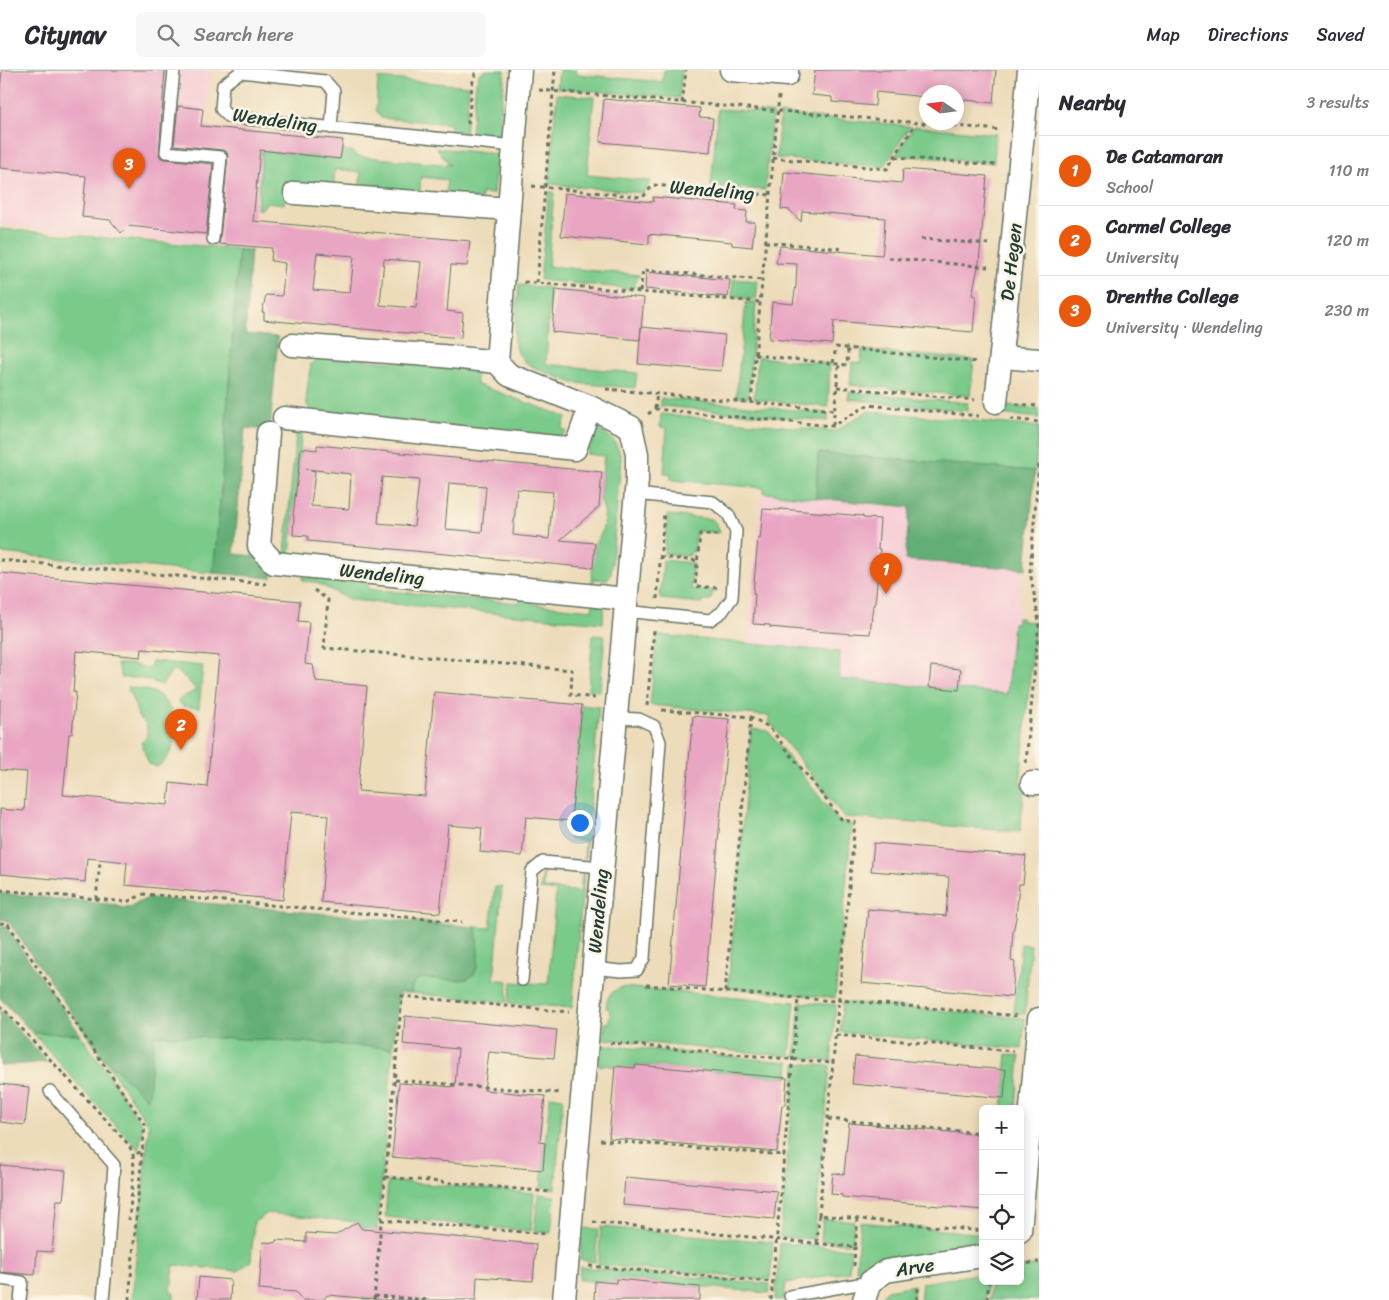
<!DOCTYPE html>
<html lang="en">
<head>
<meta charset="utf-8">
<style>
  body { margin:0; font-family:Sriracha,sans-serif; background:#f7f7f7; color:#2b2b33 }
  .controls { position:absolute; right:15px; bottom:15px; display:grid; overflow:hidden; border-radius:8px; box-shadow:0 2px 12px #0003 }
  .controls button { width:45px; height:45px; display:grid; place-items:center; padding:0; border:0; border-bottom:1px solid #e1e1e2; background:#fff; color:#2b2b33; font:25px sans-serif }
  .compass { position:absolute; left:919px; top:15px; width:45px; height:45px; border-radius:50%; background:#fff; box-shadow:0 2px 12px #0003; rotate:283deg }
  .you { position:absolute; left:579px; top:752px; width:18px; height:18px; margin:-12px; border:4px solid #fff; border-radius:50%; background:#1a73e8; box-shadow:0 0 0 8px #1a73e833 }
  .badge { display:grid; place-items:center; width:32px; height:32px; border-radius:50%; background:#ea580c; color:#fff; font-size:16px; font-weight:700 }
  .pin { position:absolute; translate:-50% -41px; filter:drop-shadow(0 1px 2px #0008) }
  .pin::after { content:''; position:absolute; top:26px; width:18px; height:15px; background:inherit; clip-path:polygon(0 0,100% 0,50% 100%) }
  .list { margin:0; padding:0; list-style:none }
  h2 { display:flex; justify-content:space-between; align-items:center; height:65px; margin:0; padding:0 20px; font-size:21px }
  h2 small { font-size:16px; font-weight:400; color:#7c7c81 }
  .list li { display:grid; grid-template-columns:32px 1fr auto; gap:15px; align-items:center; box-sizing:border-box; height:70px; padding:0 20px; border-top:1px solid #e1e1e2 }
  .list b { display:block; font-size:19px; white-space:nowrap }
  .list p { margin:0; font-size:16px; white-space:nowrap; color:#7c7c81 }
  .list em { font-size:16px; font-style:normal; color:#7c7c81 }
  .icon { flex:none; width:28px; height:28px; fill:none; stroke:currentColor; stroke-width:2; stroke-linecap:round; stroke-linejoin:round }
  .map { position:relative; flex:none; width:1039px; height:1230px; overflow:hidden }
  header { display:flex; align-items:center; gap:30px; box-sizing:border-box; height:70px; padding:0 25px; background:#fff; border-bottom:1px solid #e1e1e2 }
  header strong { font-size:24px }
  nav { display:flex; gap:28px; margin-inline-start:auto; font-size:18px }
  .search { width:350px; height:45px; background:#f7f7f7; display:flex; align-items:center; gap:12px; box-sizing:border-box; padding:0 18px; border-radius:8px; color:#7c7c81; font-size:19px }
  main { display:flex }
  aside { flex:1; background:#fff }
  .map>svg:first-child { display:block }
  .built { fill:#f6cfd5 }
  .green { fill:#7aca8a; stroke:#4c845f }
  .forest { fill:#63ae76; stroke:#417655 }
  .building { fill:#e9a6c3; fill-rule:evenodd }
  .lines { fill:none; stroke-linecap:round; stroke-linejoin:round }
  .lane-casing { stroke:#677563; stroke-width:14 }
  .street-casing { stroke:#677563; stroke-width:25 }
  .path { stroke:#677563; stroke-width:3; stroke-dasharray:4 4; stroke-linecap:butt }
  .lane { stroke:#fff; stroke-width:11 }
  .street { stroke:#fff; stroke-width:22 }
  .labels { text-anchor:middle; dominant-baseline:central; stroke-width:5; stroke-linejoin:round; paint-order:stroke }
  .street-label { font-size:19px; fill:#1f3d34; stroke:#fcf5e5 }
</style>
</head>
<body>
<header>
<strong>Citynav</strong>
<div class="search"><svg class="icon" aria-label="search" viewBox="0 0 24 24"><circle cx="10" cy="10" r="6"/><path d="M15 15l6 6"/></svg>Search here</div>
<nav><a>Map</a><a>Directions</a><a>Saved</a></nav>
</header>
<main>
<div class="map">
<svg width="1039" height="1230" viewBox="0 0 1039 1230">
  <rect width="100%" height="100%" fill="#fcf5e5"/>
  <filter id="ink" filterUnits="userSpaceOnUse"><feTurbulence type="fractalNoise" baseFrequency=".02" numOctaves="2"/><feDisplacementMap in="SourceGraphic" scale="10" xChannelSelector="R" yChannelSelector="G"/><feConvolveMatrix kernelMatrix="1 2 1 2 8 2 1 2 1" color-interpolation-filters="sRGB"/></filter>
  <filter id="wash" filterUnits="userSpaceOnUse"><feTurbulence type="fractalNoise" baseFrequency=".0096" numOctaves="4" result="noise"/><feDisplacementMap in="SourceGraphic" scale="20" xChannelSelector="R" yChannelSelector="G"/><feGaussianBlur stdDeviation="1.12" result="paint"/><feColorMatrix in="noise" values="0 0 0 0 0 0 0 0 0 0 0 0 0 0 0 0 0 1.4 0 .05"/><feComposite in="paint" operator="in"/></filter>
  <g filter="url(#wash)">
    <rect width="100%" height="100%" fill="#eddcba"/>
    <g class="built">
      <path d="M0,0H211L204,77L261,83L252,179L0,155Z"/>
      <path d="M764,423L910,437L905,490L1022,499L1017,553H1013L1007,625L839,609L840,582L748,573L760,433Z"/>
    </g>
    <g class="green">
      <path d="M486,0H505L498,67L471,64L476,12L478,11L479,4Z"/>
      <path d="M559,0H576V4L662,12L664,0H682L679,28L557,18Z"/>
      <path d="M378,8L469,16L465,67L451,65V54L381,48L376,40Z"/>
      <path d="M557,24L594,27L587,105L651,111L644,123L549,114Z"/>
      <path d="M718,39L773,43L765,120L711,116Z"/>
      <path d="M780,44L910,56L884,97L776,88Z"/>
      <path d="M914,56L996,64L994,93L896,85Z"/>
      <path d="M437,78L497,84L493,124L482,123L481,130L445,126L447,110L421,107L419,129L359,123L361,102L335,99L333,121L291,130H284V134L267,132L261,140L257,139L262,81L340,89L342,80L352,81L356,86L450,95Z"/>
      <path d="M549,122H554L548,196L639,205L633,219L540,210Z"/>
      <path d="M0,159L239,179L220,433L213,503L0,483Z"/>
      <path d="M733,209L758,211L756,230L732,227Z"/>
      <path d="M519,215L550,218L546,294L637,303L635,318L573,313L539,300L525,292L518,283L514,270Z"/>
      <path d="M746,232L756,233L748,328L736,327Z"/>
      <path d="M862,280L974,290L970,326L850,315L852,292L861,293Z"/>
      <path d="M319,286L476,299V314L566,347L562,359L567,361L560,367L312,342L309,339L306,331L308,313L311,294Z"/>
      <path d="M758,287L830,294L828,337L754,329Z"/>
      <path d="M849,322L968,333L967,341L848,329Z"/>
      <path d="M661,328L828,343V351L660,336Z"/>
      <path d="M997,335L1039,339V348L999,344L997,340Z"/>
      <path d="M868,341L1039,357L1035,401L818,383L816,428L764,423V418L671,410V404L664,403L667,358L660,357L661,344L835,361Z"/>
      <path d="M270,354L302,357L290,485L285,484L296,363L270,360Z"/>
      <path d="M592,357C610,365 616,369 621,388L611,504L607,510L594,509L593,515H591L595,473L601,464L604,453V440L600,427L604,386L587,384L589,360Z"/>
      <path d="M668,445L712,449L718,456L720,463L696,461L694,482H690V486L664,484Z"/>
      <path d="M663,490L693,493L691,519L714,521L710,530L700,533L660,529Z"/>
      <path d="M303,506L368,512V519L519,533L521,527L532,528V534L592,540L593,533L604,535L603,553L351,530L315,512L303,511Z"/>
      <path d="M1017,548H1021L1022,551L1035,552L1020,715L1025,716L1020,762L844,747L769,651V646L650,635L657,565L840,582L839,609L1007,624L1013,553H1017Z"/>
      <path d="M593,565L605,566L600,621L588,620Z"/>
      <path d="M152,591L203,596L199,638L182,636L178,630L196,620L187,609L173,599L162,615L140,608H122L117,594H132L149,599Z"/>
      <path d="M127,617C135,618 145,619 153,622C181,635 182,682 157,697L149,694L141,673L146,668C149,658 147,653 138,647L136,638Z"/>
      <path d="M582,635L599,637L585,789H584L585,771L569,769Z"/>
      <path d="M751,659L768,661L839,752L852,754L835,928L728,918Z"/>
      <path d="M543,800L544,801L543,818L580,822L582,804H584L572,938L509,933L512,912L548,914L556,821L540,819Z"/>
      <path d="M495,817H502L494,909L508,911L507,932L411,923C412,915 413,912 421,908L458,910L468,909L478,892L476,857L490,858Z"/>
      <path d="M1021,874L1031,875L1025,944L1014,943Z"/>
      <path d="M622,917L795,932L790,986L603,969L605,953H609L610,939L606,938C607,926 611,921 622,917Z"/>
      <path d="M800,932L836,935L831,991L795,987Z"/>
      <path d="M843,932L1025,948L1022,979L840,962Z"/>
      <path d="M33,963L80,964L143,1055L139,1080L89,1027Z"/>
      <path d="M153,965L270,970L393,978L371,1230H363L368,1182L364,1161L357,1152L268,1143L254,1152L251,1191L238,1201L174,1195L171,1222L174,1223V1230H132L149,1055L100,984L147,1029L149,1023Z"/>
      <path d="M600,975L789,992L788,1008L636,995L635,998L598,995Z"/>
      <path d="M1007,984L1020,986L1016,1039H1002Z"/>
      <path d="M796,993L830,996L814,1169L780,1167Z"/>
      <path d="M550,1026L563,1028L555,1119L541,1117Z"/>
      <path d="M388,1111L534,1123L531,1161L385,1147Z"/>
      <path d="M538,1124L555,1126L551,1163L534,1161Z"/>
      <path d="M823,1149L854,1151L853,1174L821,1171Z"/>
      <path d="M860,1152L983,1164V1179L856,1200Z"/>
      <path d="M601,1157L773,1172L770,1210L598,1195Z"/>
      <path d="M583,1158L598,1159L595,1192L580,1190Z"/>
      <path d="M780,1173L851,1179L849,1202L786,1213L784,1230H775Z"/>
      <path d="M1032,1196H1039V1230H989L991,1211H1020V1197Z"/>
      <path d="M580,1197L770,1214L769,1223L616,1209V1213L579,1210Z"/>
      <path d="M983,1203V1211H987L985,1230H920L922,1213Z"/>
      <path d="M914,1215L913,1230H879L887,1220Z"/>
    </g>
    <g class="forest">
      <path d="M239,179L251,180L245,264L278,267L270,360L245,358L234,484L256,486L272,503V508L213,503L220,433Z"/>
      <path d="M818,383L1035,401L1026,499L905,490L910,437L816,428Z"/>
      <path d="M0,823L118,835V837L127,838L148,828L476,857C477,869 481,895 474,904C467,914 433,908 421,908C413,912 412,915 411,923H399L393,978L270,970L154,965L149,1023L147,1029L100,984L8,851L0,849Z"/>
      <path d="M0,856L6,857L80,964L33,963L0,928Z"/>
      <path d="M0,940L46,991V992L0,996Z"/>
    </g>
    <g id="blocks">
      <g class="building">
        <path d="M2,0H165L159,85L161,88L165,89L213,94L206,164L128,156L121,163L110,150L82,147L86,106L0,98V22Z"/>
        <path d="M815,0H996L993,33L956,29V22H926V27L876,22L875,36L832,32V27L812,25Z"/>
        <path d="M604,29L700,38L699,47L713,48L710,82L600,72Z"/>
        <path d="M178,36L203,39L201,56L343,70L340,89L260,80L253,151L470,171L467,196L451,195L447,241L463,243L461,268L264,250V242H262L266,225L282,226L285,193L271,191L272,178L219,174L220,170L228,84L226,81L222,80L174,75ZM317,183L354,186L350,223L313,220ZM384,189L421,192L416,238L380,235Z"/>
        <path d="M903,99L987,106L979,193L972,225L976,226L973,262L834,251L832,274L769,269L772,232L793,234L796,215L797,194L776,193L780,176L882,185L884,168L885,148L802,141L801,152L790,140L781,139L784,102L902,113Z"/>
        <path d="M565,123L653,132V127L737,135L736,140L747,141L746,152H755L752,177L732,175V172L649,164V174L561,166Z"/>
        <path d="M646,202L730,210L728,227L645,219Z"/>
        <path d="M555,219L644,228L640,270L552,262Z"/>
        <path d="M641,257L725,265L721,301L638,294Z"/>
        <path d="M317,375L602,402L599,437L560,470L595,473L593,498L308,471V466L293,465L294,446H293L301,378L317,380ZM306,399L351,404L349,439L311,436L315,401ZM382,407L419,410L414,456L378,453ZM449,413L486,416L482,462L445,459ZM517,419L553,422L549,469L513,465Z"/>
        <path d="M763,439L780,440V439L863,446V448L880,449L878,479H880L875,535H873L870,564L853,563V564L802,560L770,557V555L753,554L755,524H753L758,468L760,469Z"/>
        <path d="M0,503L300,531L298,551L309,552L305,594L313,595L316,611L367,616L358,721L425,726L434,622L582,635L571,751L526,747L522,786L480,782L482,758L448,755L440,843L321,832L328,745L291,742L283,830L125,815L127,792L87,788L85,812L0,804V739L24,741L27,702L0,700ZM142,579L219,586L207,717L170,713L168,735L63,725L69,664H72L76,622H73L76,581L141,587Z"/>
        <path d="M931,596L961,599L959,620L929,617Z"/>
        <path d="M693,646L729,649L705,917L669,914Z"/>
        <path d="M874,773L1026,786L1023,814H1019L1016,848L1013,862L1011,891L1015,892L1012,927L861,913L868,839L946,846L949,807L871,801Z"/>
        <path d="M405,946L557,960L554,988L489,982L484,1020L545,1026L540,1072L545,1073L543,1100L392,1087L399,1013L455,1017L458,979L403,974Z"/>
        <path d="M855,986L1006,1000L1004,1028L852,1014Z"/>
        <path d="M636,995L787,1008L785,1035H782L777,1082L609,1068L615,996L635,998Z"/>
        <path d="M0,1014L29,1017L25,1055L0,1052Z"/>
        <path d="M849,1053L983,1065V1140L842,1127V1125L831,1124L833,1103L844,1104Z"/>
        <path d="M0,1095L66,1101L63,1130H57L52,1182L37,1181L35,1205L0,1202Z"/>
        <path d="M625,1107L777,1121L774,1149L623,1135Z"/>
        <path d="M357,1152L362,1159L536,1174L533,1211L477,1207L476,1230H383L328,1225L322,1230H302L296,1222L259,1219L263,1172L276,1173V1170L306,1172V1163L336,1165Z"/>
        <path d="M199,1207L231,1210L230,1230H197Z"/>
        <path d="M616,1209L700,1217V1230H594L595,1211L616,1213Z"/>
      </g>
    </g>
  </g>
  <g filter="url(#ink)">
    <use href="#blocks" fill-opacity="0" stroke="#677563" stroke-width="1"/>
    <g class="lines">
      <defs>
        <g id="lane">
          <path d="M174,0L166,82L221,87L213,169"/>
          <path d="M331,58L334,21L325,11L240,2L223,15L221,39L229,47L514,76"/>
          <path d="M625,541L710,550L722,542L732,528L736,461L728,444L713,432L635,424"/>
          <path d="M593,898L621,901L637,900L644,888L660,672L654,656L639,649L616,648"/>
          <path d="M522,910L532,801L543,792L602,797"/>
          <path d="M50,1021L114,1095L108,1178L103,1230"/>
          <path d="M0,1209L22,1212L20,1230"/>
          <path d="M790,1226L870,1212"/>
        </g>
        <g id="street">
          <path d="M520,0L497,292L509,305L590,337L631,357L637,384V410L564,1230"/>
          <path d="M731,0L787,5V0"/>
          <path d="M295,123L509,139"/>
          <path d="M292,275L442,286L497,292"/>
          <path d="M1001,287L1039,290"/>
          <path d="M996,332L1010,198L1029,0"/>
          <path d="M284,348L575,379L590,337"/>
          <path d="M268,363L259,476L274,493L626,529"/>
          <path d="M1032,713H1039"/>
          <path d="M1020,1161L1039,949"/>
          <path d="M864,1230L870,1212L886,1201L983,1186"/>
        </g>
      </defs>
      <use href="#lane" class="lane-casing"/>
      <use href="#street" class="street-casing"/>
      <g class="path">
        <path d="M539,20L1001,60"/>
        <path d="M682,33L686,0"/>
        <path d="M468,54L472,15L476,0"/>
        <path d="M895,87L997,95"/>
        <path d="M773,88L887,99L916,53"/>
        <path d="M532,116L643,127L653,115L770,125"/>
        <path d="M921,169L990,174"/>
        <path d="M765,172L844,179"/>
        <path d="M889,188L988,197"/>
        <path d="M524,212L760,232"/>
        <path d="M537,213L555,0"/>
        <path d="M640,222L643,200L762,210"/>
        <path d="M755,285L847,295L848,278"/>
        <path d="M833,293L836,277L977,292"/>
        <path d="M837,317L975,330"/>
        <path d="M606,319L834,340"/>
        <path d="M751,332L779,26"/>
        <path d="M1016,334L1039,336"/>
        <path d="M655,339L657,323"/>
        <path d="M648,344L655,339L832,356L868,335L979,346"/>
        <path d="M1010,349L1039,352"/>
        <path d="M833,355L839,294"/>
        <path d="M660,487L698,491"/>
        <path d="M0,490L266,514"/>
        <path d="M717,518L695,516L700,464L720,465"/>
        <path d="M314,520L328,530L324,578L572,600L571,625L595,628"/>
        <path d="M657,529L664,443"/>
        <path d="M647,636L654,560"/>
        <path d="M662,640L751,647L769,657L842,750L855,752L819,1145L983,1161"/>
        <path d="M1026,693L1039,552L1030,501L1039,394"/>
        <path d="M0,820L96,829L100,792"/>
        <path d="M96,829L127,832L144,824L462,852"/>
        <path d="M0,853L8,854L145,1055L142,1082L133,1084"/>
        <path d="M646,915L834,931L839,930L1018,946"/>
        <path d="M725,922L751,647"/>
        <path d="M0,935L129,1075L133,1084L134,1098L129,1150"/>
        <path d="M836,965L1013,981"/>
        <path d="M610,973L833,993"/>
        <path d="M395,1010L561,1023"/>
        <path d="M828,1049L983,1063"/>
        <path d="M600,1070L784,1085"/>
        <path d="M385,1107L551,1122"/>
        <path d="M381,1150L547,1164"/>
        <path d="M593,1152L855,1177L858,1149"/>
        <path d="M817,1173L819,1145"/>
        <path d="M1020,1194L1039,1192"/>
        <path d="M589,1196L773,1212"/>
        <path d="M854,1196L855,1177"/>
        <path d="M374,1226L430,1230"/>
        <path d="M129,1230L142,1082"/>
        <path d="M374,1230L402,926L569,942"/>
        <path d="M771,1230L798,929"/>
        <path d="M917,1230L918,1218"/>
        <path d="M987,1230L989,1211"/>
      </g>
      <use href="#lane" class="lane"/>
      <use href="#street" class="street"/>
    </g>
  </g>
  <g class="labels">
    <g class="street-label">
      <text transform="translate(275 50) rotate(8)">Wendeling</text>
      <text transform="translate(712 120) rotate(5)">Wendeling</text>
      <text transform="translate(1011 192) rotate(-84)">De Hegen</text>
      <text transform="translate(382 504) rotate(6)">Wendeling</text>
      <text transform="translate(598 841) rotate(-85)">Wendeling</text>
      <text transform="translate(915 1197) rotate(-9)">Arve</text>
    </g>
  </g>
</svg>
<div class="controls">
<button>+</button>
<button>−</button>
<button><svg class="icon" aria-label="locate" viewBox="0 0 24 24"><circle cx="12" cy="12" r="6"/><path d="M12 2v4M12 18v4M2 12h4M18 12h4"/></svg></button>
<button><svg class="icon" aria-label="layers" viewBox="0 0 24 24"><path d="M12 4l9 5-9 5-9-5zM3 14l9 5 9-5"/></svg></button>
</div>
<svg class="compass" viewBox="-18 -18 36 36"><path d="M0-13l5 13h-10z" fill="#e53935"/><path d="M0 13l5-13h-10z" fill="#7c7c81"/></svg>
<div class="you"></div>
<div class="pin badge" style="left:886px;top:524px">1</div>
<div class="pin badge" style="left:181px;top:680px">2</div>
<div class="pin badge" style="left:129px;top:119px">3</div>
</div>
<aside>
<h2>Nearby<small>3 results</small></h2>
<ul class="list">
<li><span class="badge">1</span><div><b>De Catamaran</b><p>School</p></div><em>110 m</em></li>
<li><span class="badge">2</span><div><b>Carmel College</b><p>University</p></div><em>120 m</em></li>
<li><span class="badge">3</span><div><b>Drenthe College</b><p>University · Wendeling</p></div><em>230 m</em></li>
</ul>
</aside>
</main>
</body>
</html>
